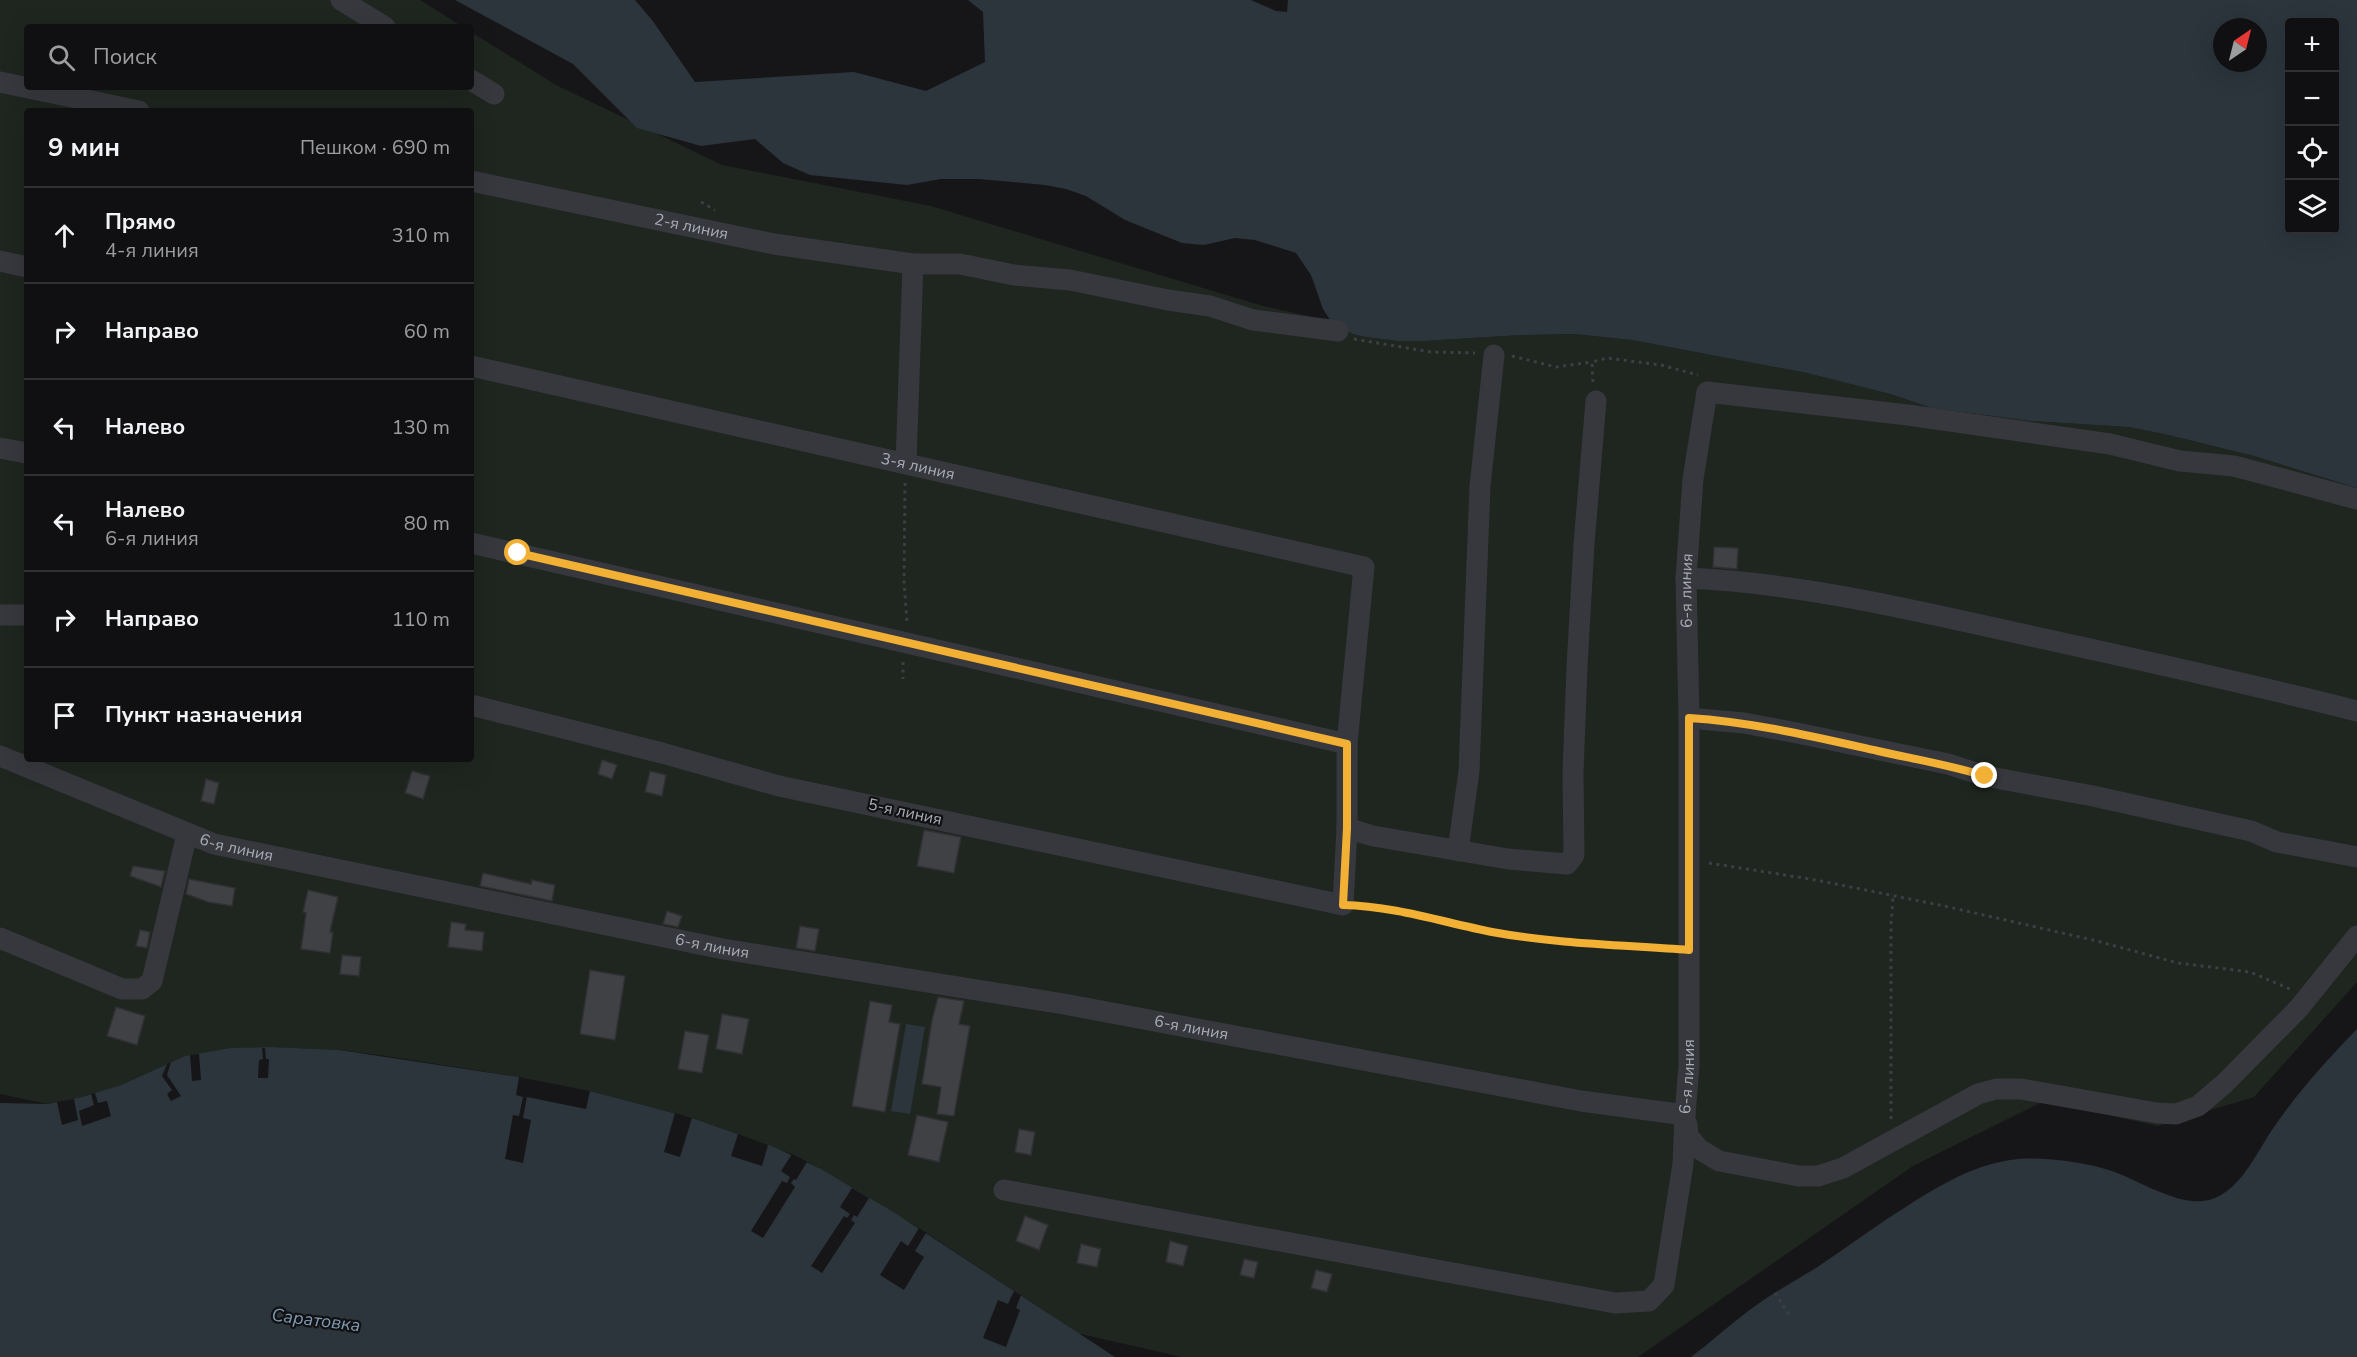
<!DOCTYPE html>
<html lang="ru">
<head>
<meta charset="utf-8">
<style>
  body { margin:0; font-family:"Nunito Sans",sans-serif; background:#1e1e20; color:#f1f3f6 }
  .controls { position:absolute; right:18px; top:18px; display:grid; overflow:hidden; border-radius:6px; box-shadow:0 6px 24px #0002 }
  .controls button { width:54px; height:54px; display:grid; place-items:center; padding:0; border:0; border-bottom:2px solid #303032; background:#101012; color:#f1f3f6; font:30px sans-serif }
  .compass { position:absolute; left:2213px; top:18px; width:54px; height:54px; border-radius:50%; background:#101012; box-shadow:0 6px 24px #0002; rotate:35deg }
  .stop { position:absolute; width:18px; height:18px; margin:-14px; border:4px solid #f2b134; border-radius:50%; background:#fff }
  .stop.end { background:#f2b134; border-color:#fff; box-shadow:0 2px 6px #0008 }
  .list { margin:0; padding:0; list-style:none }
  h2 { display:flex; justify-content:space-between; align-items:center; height:78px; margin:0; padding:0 24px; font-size:26px }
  h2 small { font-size:20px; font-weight:400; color:#9c9d9f }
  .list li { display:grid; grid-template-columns:39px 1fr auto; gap:18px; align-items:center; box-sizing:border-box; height:96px; padding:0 24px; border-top:2px solid #303032 }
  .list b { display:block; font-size:22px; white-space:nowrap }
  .list p { margin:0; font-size:20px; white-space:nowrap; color:#9c9d9f }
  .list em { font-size:20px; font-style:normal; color:#9c9d9f }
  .icon { flex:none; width:33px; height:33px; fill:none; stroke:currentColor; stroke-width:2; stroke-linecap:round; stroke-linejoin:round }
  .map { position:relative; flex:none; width:2357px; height:1357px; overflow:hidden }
  .search { position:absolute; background:#101012; box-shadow:0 6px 24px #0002; left:24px; top:24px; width:450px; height:66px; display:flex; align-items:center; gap:15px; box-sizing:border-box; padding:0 21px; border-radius:6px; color:#9c9d9f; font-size:22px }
  .panel { position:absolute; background:#101012; box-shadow:0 6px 24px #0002; left:24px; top:108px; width:450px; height:654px; border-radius:6px }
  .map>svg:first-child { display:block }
  .green { fill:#1e261f; fill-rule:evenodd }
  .water { fill:#2c353c; fill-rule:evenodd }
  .pier { fill:#161618 }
  .building { fill:#404145; stroke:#303034; stroke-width:1.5 }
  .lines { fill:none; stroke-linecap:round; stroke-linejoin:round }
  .path { stroke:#3d3f44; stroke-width:3; stroke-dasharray:3 4.5; stroke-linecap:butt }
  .minor { stroke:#37383d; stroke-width:21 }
  .route { stroke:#f2b134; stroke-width:8 }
  .labels { text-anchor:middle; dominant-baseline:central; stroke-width:4.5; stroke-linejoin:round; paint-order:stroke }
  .street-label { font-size:16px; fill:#a8adb8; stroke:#111113 }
  .water-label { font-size:18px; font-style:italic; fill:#7f9bb3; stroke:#111113 }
</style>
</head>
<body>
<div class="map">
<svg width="2357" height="1357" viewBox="0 0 2357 1357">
  <rect width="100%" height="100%" fill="#161618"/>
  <path class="green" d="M0,0H420L463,27H27V87H471V32L556,85L722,165L931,206L1263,306L1331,321L1353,334L1365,337L1399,341H1423L1521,335L1574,334L1632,340L1807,373L1890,394L1932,408L2030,421L2128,427L2164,434L2254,456L2357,488V982L2254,1097L2158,1126L2044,1101L1913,1166L1638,1357H1182L1076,1333L1057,1319L919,1228L821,1169L792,1154L692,1118L590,1091L519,1077L386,1056L339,1050L272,1047L246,1048L185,1056L121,1085L82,1097L48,1104L0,1094ZM27,111H471V759H27Z"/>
  <g class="water">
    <path d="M455,0H635L652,20L695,82L854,72L926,91L985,62L983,12L968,0H1251L1276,11L1287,12L1288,0H2357V488L2254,456L2164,434L2128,427L2030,421L1932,408L1890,394L1807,373L1632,340L1574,334L1521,335L1423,341H1399L1365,337L1353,334L1332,323L1323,309L1311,275L1296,253L1255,240L1235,238L1204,245L1182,243L1125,220L1086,196L1066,189L1045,185L979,179H941L907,185L810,175L783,163L755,139L701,146L637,128L573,64ZM2290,22H2334V230H2290ZM2222,27H2258V63H2222Z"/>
    <path d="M906,1024L925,1027L910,1114L891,1111Z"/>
    <path d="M2357,1029V1357H1691C1710,1343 1728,1326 1747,1312C1769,1295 1793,1282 1816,1268C1840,1252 1863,1235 1887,1219C1928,1193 1968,1164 2018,1159C2047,1157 2084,1162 2112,1171C2141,1181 2184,1211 2215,1198C2242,1187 2257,1152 2272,1130C2296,1094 2327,1060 2357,1029Z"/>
    <path d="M272,1047L339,1050L519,1077L590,1091L692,1118L774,1147L821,1169L895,1213L1115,1357H0V1103L48,1104L82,1097L121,1085L185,1056L231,1048Z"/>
  </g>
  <g class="pier">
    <path d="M262,1048H265L266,1059H269L268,1078H258L259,1060L263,1059Z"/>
    <path d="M199,1054L201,1080L192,1081L190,1055Z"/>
    <path d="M171,1062L167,1075L181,1096L171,1101L167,1094L172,1090L162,1076L167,1064Z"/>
    <path d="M519,1077L590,1091L586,1109L527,1097L523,1118L531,1120L523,1163L505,1159L513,1115L519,1116L523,1097L516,1095Z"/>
    <path d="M95,1093L98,1103L107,1101L111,1116L82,1126L79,1111L94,1105L91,1094Z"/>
    <path d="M74,1099L78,1120L62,1125L57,1102Z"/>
    <path d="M675,1113L692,1118L680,1157L664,1152Z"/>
    <path d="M738,1134L768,1145L762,1166L731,1156Z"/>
    <path d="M792,1154L807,1162L796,1180L794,1179L791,1183L795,1187L763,1238L751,1231L782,1181L787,1183L790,1177L781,1171Z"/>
    <path d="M852,1188L869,1198L857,1217L854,1215L851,1220L855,1223L822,1273L811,1266L844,1216L847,1218L850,1214L840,1207Z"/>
    <path d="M919,1228L926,1233L915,1251L924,1257L904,1290L880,1275L901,1241L908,1246Z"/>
    <path d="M1014,1291L1021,1295L1016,1308L1020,1310L1006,1347L983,1338L998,1300L1008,1304Z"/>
  </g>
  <g class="building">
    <path d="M1714,547L1738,548L1737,569L1713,567Z"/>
    <path d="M602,760L617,765L612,779L598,774Z"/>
    <path d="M412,771L430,776L423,799L405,793Z"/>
    <path d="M650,771L666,775L662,796L645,792Z"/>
    <path d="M206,779L219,783L214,804L201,801Z"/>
    <path d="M924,830L961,837L954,873L917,866Z"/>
    <path d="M133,866L165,871L161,887L130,876Z"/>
    <path d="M483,873L531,884L532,880L555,885L552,901L480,886Z"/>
    <path d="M189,879L235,888L232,906L208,902L186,894Z"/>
    <path d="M308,890L338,897L330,932H333L330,953L301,949L306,913L303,912Z"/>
    <path d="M667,911L682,916L678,927L663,924Z"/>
    <path d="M451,922L466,924L465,930L484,932L482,951L448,947Z"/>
    <path d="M800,926L819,929L815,951L796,948Z"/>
    <path d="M140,930L150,932L147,948L136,946Z"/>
    <path d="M342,955L361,957L359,976L340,974Z"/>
    <path d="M590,970L625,976L615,1040L580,1034Z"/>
    <path d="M938,997L964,1001L959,1024L970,1026L954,1116L937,1114L941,1087L922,1084L932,1020Z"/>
    <path d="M870,1001L892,1005L889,1022L900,1024L885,1112L852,1106Z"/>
    <path d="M116,1007L145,1016L137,1045L107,1036Z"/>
    <path d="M722,1014L749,1019L742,1054L716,1049Z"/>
    <path d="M685,1031L709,1035L702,1073L678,1069Z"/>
    <path d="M917,1115L948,1122L939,1162L908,1155Z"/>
    <path d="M1019,1129L1035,1132L1031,1155L1015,1152Z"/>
    <path d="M1025,1216L1048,1225L1039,1250L1016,1241Z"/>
    <path d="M1170,1241L1188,1246L1183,1266L1166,1262Z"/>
    <path d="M1081,1244L1101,1249L1097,1267L1077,1263Z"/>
    <path d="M1244,1259L1258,1262L1254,1278L1240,1275Z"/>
    <path d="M1316,1270L1332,1274L1327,1292L1311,1288Z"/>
  </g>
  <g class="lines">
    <g class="path">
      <path d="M701,202L715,210"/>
      <path d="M1354,339L1431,352L1475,353"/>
      <path d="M1512,356L1556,367L1592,362"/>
      <path d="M1593,382L1592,362L1607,358L1661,365L1698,375"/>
      <path d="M905,483L904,581L907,623"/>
      <path d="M903,662V679"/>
      <path d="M1709,863L1816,880L1944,906L2093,940L2178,963L2250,972L2290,989"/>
      <path d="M1363,906C1407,911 1449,924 1493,932C1551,943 1611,944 1671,948"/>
      <path d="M1891,1119V925L1893,896"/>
      <path d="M1775,1293L1790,1316"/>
    </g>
    <g class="minor">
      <path d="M341,0L385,27"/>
      <path d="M471,80L494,94"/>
      <path d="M0,82L139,111"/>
      <path id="s1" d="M471,181L774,244L913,264H960L1014,275L1070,280L1168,300L1210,306L1253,320L1338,331"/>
      <path d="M0,261L27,267"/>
      <path id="s2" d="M471,366L1364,567L1347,744V828L1343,905L779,786L662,753L471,705"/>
      <path d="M0,448L27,453"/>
      <path d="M906,463L913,264"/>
      <path d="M471,543L1347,744"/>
      <path d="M1686,578C1802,583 1913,610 2026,635C2136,659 2247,683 2357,711"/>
      <path d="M0,615H27"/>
      <path d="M1689,718L1744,723L1792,732L1948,764L1985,776L2093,796L2251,831L2277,842L2357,857"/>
      <path id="s3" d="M0,756L214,844L723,949L1064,1004L1581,1101L1685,1115L1689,1066V718L1686,578L1693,479L1707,392L1908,415L2110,444L2180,461L2234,466L2357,499"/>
      <path d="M1347,828L1373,836L1508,859L1567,864L1574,855L1573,773L1577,667L1584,544L1596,401"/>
      <path d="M1458,851L1469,771L1480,486L1494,355"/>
      <path d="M0,938L122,989H142L152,981L187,834"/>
      <path d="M1687,1124L1688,1136L1699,1149L1719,1161L1799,1176H1818L1843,1168L1978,1094L1996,1089H2021L2157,1113L2176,1114L2198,1106L2225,1083L2299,1008L2357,936"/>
      <path d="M1004,1190L1615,1303L1649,1301L1664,1285L1683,1164L1685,1115"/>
    </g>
  </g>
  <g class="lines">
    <path class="route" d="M518,553L1347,744V828L1343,905C1394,906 1442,922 1492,932C1557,944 1623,945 1689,950V718C1753,722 1815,737 1878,751C1914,759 1950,765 1985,776"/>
  </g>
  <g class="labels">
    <g class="street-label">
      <text stroke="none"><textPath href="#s1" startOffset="225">2-я линия</textPath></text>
      <text stroke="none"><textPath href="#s2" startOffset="458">3-я линия</textPath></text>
      <text stroke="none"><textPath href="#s3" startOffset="2252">6-я линия</textPath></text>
      <text transform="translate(905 812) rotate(12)">5-я линия</text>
      <text stroke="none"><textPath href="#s3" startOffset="254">6-я линия</textPath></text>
      <text stroke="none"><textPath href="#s3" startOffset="740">6-я линия</textPath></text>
      <text stroke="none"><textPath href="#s3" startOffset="1226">6-я линия</textPath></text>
      <text stroke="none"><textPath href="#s3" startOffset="1766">6-я линия</textPath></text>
    </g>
    <g class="water-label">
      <text transform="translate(316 1320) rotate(7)">Саратовка</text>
    </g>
  </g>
</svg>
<div class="controls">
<button>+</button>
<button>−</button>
<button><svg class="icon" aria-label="locate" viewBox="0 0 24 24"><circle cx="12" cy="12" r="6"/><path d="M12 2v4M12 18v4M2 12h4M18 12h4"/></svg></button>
<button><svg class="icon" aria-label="layers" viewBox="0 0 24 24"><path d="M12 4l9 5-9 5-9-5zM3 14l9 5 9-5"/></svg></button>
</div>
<svg class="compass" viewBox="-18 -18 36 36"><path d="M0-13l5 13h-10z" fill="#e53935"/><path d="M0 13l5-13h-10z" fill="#9c9d9f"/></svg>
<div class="stop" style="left:518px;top:553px"></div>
<div class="stop end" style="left:1985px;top:776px"></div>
<div class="search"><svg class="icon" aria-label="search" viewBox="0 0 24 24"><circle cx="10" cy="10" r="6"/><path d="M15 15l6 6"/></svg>Поиск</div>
<section class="panel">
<h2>9 мин<small>Пешком · 690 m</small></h2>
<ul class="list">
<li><svg class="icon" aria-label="ahead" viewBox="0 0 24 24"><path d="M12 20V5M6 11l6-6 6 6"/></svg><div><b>Прямо</b><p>4-я линия</p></div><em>310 m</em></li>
<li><svg class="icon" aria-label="right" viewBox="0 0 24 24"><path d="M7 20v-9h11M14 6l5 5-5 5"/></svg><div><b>Направо</b></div><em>60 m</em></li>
<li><svg class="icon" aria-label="left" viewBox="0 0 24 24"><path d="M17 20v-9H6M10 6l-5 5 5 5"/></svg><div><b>Налево</b></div><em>130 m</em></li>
<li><svg class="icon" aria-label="left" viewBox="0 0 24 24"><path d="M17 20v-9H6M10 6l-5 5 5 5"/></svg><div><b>Налево</b><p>6-я линия</p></div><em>80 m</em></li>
<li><svg class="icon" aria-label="right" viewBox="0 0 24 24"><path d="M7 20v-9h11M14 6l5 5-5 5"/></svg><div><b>Направо</b></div><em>110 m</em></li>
<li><svg class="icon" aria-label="arrive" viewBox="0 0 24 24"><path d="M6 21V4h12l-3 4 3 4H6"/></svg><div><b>Пункт назначения</b></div></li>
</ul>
</section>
</div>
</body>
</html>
